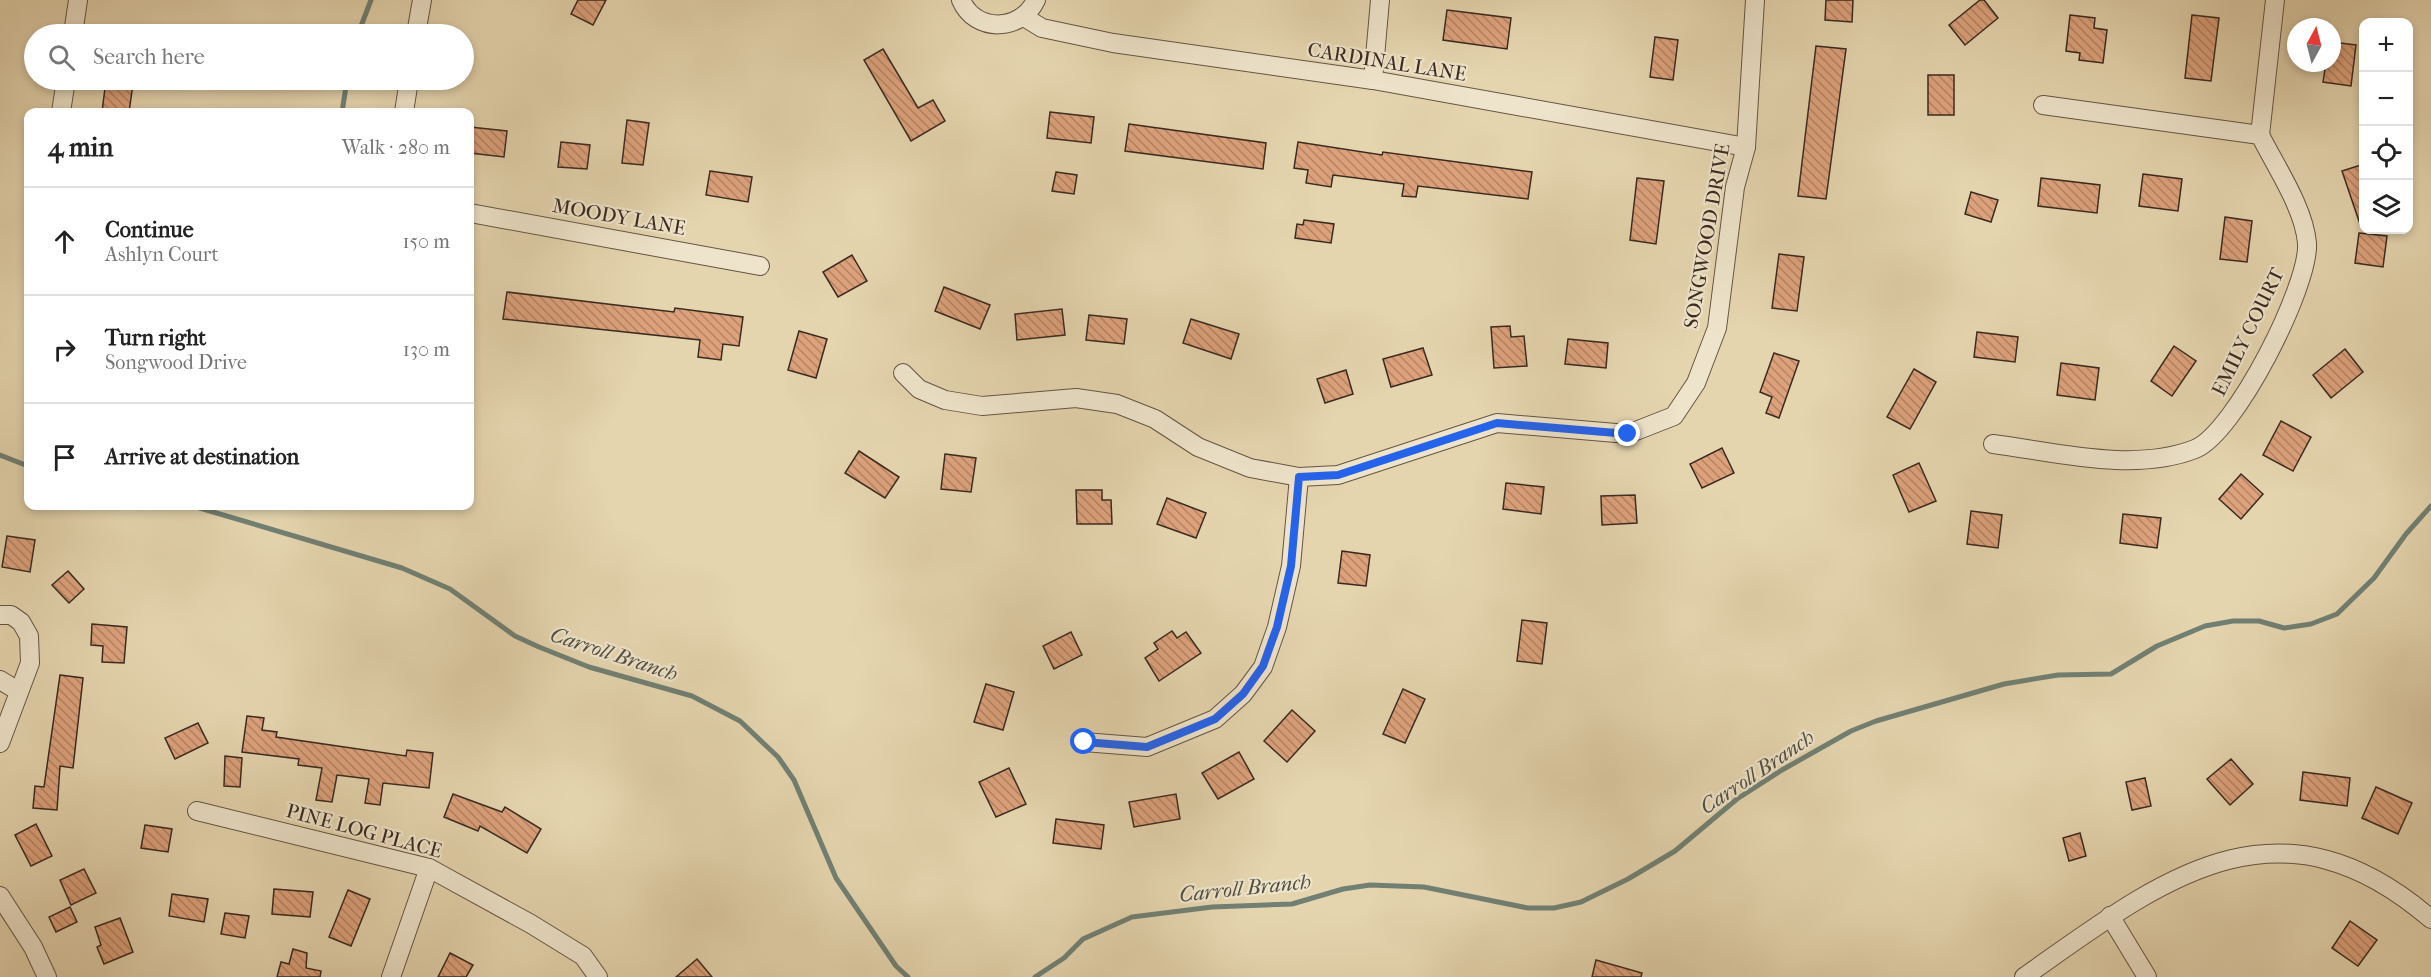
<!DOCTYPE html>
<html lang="en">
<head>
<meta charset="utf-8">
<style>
  body { margin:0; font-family:"IM FELL French Canon",serif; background:#f6f6f6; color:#222 }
  .controls { position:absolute; right:18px; top:18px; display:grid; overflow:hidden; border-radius:12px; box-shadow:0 3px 9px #0003 }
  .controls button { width:54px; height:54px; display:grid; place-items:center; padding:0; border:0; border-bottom:2px solid #e0e0e0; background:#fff; color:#222; font:30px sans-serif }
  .compass { position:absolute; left:2287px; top:18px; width:54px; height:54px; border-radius:50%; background:#fff; box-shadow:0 3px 9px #0003; rotate:7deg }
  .stop { position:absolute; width:18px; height:18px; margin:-14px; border:4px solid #2563eb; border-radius:50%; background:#fff }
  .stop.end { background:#2563eb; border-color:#fff; box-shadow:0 2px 6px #0008 }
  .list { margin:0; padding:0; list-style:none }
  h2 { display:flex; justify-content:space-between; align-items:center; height:78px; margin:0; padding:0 24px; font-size:26px }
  h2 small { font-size:20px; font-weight:400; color:#767676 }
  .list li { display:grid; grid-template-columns:39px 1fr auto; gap:18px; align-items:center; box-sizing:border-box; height:108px; padding:0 24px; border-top:2px solid #e0e0e0 }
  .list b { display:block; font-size:22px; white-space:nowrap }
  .list p { margin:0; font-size:20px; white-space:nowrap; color:#767676 }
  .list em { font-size:20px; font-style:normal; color:#767676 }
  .icon { flex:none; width:33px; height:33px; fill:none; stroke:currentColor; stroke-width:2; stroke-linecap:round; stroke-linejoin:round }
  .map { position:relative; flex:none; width:2431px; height:977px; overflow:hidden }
  .search { position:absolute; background:#fff; box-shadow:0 3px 9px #0003; left:24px; top:24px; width:450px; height:66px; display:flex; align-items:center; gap:15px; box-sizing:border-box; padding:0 21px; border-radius:33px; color:#767676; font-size:22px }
  .panel { position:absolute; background:#fff; box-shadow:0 3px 9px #0003; left:24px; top:108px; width:450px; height:402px; border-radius:12px }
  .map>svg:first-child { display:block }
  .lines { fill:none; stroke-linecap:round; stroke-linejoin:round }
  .stream { stroke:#718073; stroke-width:5 }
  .building { fill:url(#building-back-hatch); stroke:#3a2a20; stroke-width:1.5 }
  .minor-casing { stroke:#655544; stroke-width:20 }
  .minor { stroke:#eee4cb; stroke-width:18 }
  .route { stroke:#2563eb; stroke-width:8 }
  .labels { text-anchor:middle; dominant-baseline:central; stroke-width:4.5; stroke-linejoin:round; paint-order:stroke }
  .street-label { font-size:20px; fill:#3a2a20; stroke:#eee4cb }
  .water-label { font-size:21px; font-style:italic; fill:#514e42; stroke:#eee4cb }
</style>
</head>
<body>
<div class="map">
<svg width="2431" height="977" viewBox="0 0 2431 977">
  <defs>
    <pattern id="building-back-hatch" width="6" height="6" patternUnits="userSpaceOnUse" patternTransform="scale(1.5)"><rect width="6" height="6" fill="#dda27c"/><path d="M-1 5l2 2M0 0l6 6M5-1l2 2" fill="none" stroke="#b48465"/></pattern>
  </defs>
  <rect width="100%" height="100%" fill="#e5d5af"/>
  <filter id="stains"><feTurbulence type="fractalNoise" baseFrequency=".00333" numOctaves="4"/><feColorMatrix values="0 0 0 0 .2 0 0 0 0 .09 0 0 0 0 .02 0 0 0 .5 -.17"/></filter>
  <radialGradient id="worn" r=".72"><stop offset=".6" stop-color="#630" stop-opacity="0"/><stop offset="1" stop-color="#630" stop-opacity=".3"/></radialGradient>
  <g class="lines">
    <g class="stream">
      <path d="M358,34L371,0"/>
      <path d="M342,112L347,80"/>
      <path d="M0,455L28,466"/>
      <path d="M193,506L402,568L450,589L515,636L539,647L589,667L692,696L740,721L778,757L794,780L836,878L896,966L908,977"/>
      <path d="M1035,977L1064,958L1083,939L1132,917L1212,907L1292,904L1343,889L1370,885L1424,887L1528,908H1554L1581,902L1628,879L1675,851L1737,799L1782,770L1851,731L1876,721L2004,684L2058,675L2111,674L2157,646L2205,626L2233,621H2259L2284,628L2311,624L2337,614L2374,578L2406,534L2431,506"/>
    </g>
  </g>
  <g class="building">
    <path d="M578,0H606L593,25L571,14Z"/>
    <path d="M1826,0H1853L1852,22L1825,20Z"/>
    <path d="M1980,0H1984L1998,18L1965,45L1949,25Z"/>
    <path d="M1447,10L1511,18L1507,49L1443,40Z"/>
    <path d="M2070,15L2095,18L2094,28L2107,30L2103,63L2079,60L2080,53L2066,51Z"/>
    <path d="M2192,15L2219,18L2211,81L2185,78Z"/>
    <path d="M1655,37L1678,40L1673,80L1650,77Z"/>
    <path d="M2332,42L2356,45L2351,86L2323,82L2326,63H2332Z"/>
    <path d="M1816,46L1846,49L1826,199L1798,196Z"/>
    <path d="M883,49L918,108L933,100L945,121L911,141L864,60Z"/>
    <rect x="1928" y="75" width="26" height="40"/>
    <path d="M106,80L133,84L129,112H102Z"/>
    <path d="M1050,112L1094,117L1091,143L1047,138Z"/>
    <path d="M627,120L649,123L643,165L622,163Z"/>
    <path d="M1129,124L1266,143L1263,169L1125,151Z"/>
    <path d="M470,127L507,131L504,157L470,153Z"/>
    <path d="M561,142L590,145L587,169L558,167Z"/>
    <path d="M1298,142L1382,155L1383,152L1532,172L1528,199L1418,186L1416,197L1402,196L1404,184L1333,175L1331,187L1306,183L1308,170L1294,168Z"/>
    <path d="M2364,164V227H2361L2342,171Z"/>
    <path d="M710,171L752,177L748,202L706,195Z"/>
    <path d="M1056,172L1077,175L1074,194L1052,191Z"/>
    <path d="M2143,174L2182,179L2178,211L2139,206Z"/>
    <path d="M1637,178L1664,181L1656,244L1630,240Z"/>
    <path d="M2041,178L2100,185L2097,213L2038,206Z"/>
    <path d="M1971,192L1998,200L1991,222L1965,214Z"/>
    <path d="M2225,217L2252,221L2247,262L2220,259Z"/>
    <path d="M1304,220L1334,224L1331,243L1295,238L1297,224L1303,225Z"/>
    <path d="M2359,233L2387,236L2383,267L2355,263Z"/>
    <path d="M1779,254L1804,257L1797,311L1772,308Z"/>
    <path d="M852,255L867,281L838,297L823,272Z"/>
    <path d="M944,287L990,305L980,329L935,311Z"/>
    <path d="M507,292L674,312L675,308L743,317L739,346L723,344L721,360L698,357L700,340L503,319Z"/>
    <path d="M1062,309L1065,335L1017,340L1015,314Z"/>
    <path d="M1089,315L1127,319L1124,344L1086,340Z"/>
    <path d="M1191,319L1239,334L1231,359L1183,343Z"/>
    <path d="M1510,326L1511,337L1524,336L1527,366L1494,368L1491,327Z"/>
    <path d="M799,331L827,339L816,378L788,370Z"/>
    <path d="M1977,332L2018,337L2015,362L1974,357Z"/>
    <path d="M1568,339L1608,343L1606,368L1565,364Z"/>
    <path d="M2174,346L2196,361L2172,396L2151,381Z"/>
    <path d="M1423,348L1432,375L1391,387L1383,359Z"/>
    <path d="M2345,349L2363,372L2331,398L2313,375Z"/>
    <path d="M1774,353L1799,361L1779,418L1766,413L1772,397L1760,392Z"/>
    <path d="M2061,363L2099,368L2095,400L2057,395Z"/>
    <path d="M1914,369L1936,382L1910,429L1887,417Z"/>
    <path d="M1346,370L1353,394L1325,403L1317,379Z"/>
    <path d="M2281,421L2311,437L2293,471L2263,455Z"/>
    <path d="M1722,448L1734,473L1702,488L1690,464Z"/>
    <path d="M859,451L899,477L885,498L845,473Z"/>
    <path d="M945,454L976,458L971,492L941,489Z"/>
    <path d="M1919,463L1936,501L1909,512L1893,475Z"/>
    <path d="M2241,474L2263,494L2241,519L2219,499Z"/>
    <path d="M1506,483L1544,487L1541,514L1503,509Z"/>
    <path d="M1076,490H1102V500H1111L1112,524H1077Z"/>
    <path d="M1635,495L1637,523L1602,525L1601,496Z"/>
    <path d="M1167,498L1206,513L1196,538L1157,524Z"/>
    <path d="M1971,511L2002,515L1998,548L1967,544Z"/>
    <path d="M2123,514L2161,518L2157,548L2120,543Z"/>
    <path d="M7,536L35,540L30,572L2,567Z"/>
    <path d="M1342,551L1370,555L1366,586L1338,583Z"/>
    <path d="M68,571L84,589L69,603L52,585Z"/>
    <path d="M1522,620L1547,623L1542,664L1517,661Z"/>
    <path d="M92,624L127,627L124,663L102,662L103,646L91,645Z"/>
    <path d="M1172,631L1177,638L1186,632L1201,653L1159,681L1145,658L1158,649L1154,643Z"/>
    <path d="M1071,632L1082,655L1054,669L1043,646Z"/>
    <path d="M60,675L83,678L73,768L60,766L57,810L33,808L35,786L44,787Z"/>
    <path d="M986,684L1014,692L1003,730L974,722Z"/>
    <path d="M1403,689L1425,699L1405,743L1383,734Z"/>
    <path d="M1292,710L1315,731L1287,762L1264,741Z"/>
    <path d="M247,716L264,718L262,730L277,732L276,737L406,756L407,750L433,753L429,788L383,783L380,805L365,803L369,779L337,775L332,802L316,800L322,768L298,765L299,759L242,752Z"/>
    <path d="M198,723L208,743L175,759L165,738Z"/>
    <path d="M1239,752L1254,779L1218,799L1202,773Z"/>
    <path d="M225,756L242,758L240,787L224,786Z"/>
    <path d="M2231,759L2253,784L2230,805L2207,779Z"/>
    <path d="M1009,768L1026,804L996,817L979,782Z"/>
    <path d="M2303,772L2350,778L2347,806L2300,800Z"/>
    <path d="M2145,778L2151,806L2132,810L2126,782Z"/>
    <path d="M2376,787L2412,803L2398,834L2362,818Z"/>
    <path d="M453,794L502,812L505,807L541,829L527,853L480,826L478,831L444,817Z"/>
    <path d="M1176,794L1180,819L1134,827L1129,802Z"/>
    <path d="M1056,819L1104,825L1101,849L1053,843Z"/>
    <path d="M36,824L52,856L31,866L15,835Z"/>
    <path d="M145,825L172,829L168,852L141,848Z"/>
    <path d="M2080,833L2086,856L2069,861L2063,838Z"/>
    <path d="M84,869L96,893L71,905L60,880Z"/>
    <path d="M274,889L313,892L310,917L272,914Z"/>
    <path d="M348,890L370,899L351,946L329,937Z"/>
    <path d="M172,894L208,899L204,922L169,916Z"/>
    <path d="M70,907L77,922L56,932L49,917Z"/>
    <path d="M225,913L249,916L245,938L221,934Z"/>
    <path d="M120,918L133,952L104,964L97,947L101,945L95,927Z"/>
    <path d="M2350,921L2377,940L2358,966L2332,948Z"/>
    <path d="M293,949L307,953L306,968L321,971L320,977H277L281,962L289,964Z"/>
    <path d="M450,953L473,965L466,977H438Z"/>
    <path d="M697,959L712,977H676Z"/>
    <path d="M1596,960L1642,973L1641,977H1592Z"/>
  </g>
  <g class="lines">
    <defs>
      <g id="minor">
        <path d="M961,0C975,33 1021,32 1036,0"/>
        <path d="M1024,17L1042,28L1113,43L1373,80L1746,147"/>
        <path d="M73,34L78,0"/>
        <path d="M416,34L422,0"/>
        <path d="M1373,80L1380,0"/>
        <path d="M61,112L66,80"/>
        <path d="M404,112L409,80"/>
        <path d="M2260,135L2275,0"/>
        <path d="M470,213L760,266"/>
        <path d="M903,373L919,389L945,400L982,406L1076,398L1117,404L1155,419L1198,447L1250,468L1299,477L1338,475L1497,423L1628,434L1674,416L1696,383L1717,328L1735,187L1746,147L1755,0"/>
        <path d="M1993,444C2056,452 2134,473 2195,449C2235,433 2310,285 2307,243C2304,208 2276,167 2260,135L2043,105"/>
        <path d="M0,615H11L21,622L29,636L30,663L0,743"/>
        <path d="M0,680L18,691"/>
        <path d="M1084,742L1147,747L1215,719L1243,694L1263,667L1277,627L1291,566L1299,477"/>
        <path d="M197,811L429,868L531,924L583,956L598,977"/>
        <path d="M0,896L33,947L47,977"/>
        <path d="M2110,916L2147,977"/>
        <path d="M391,977L429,868"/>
        <path d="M2024,977C2160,881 2276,786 2431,919"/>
      </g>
    </defs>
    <use href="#minor" class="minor-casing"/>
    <use href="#minor" class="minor"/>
  </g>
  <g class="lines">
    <path class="route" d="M1084,742L1147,747L1215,719L1243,694L1263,666L1277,627L1291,566L1299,477L1338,475L1497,423L1628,434"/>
  </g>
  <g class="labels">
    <g class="street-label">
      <text transform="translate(1387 62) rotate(9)">CARDINAL LANE</text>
      <text transform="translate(619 217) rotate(10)">MOODY LANE</text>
      <text transform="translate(1707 236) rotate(-80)">SONGWOOD DRIVE</text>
      <text transform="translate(2248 332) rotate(-64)">EMILY COURT</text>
      <text transform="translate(364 831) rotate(15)">PINE LOG PLACE</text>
    </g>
    <g class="water-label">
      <text transform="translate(614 654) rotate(18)">Carroll Branch</text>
      <text transform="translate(1757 772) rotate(-34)">Carroll Branch</text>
      <text transform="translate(1245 888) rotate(-6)">Carroll Branch</text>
    </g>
  </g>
  <rect width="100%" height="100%" filter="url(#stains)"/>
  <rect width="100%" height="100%" fill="url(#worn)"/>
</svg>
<div class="controls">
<button>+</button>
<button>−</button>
<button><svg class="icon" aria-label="locate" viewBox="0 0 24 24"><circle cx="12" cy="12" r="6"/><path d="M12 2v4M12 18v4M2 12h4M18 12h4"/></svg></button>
<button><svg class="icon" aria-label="layers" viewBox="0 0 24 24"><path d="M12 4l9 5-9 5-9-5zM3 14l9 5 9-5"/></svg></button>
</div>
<svg class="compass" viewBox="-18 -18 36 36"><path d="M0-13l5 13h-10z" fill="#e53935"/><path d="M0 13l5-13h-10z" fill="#767676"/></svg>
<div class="stop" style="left:1084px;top:742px"></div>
<div class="stop end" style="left:1628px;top:434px"></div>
<div class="search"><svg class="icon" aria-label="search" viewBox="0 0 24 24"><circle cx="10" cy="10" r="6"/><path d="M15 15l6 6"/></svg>Search here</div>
<section class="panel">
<h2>4 min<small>Walk · 280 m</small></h2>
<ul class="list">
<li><svg class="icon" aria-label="ahead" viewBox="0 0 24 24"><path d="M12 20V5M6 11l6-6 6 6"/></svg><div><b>Continue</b><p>Ashlyn Court</p></div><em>150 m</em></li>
<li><svg class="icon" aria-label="right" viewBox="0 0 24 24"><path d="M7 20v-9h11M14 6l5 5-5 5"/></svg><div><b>Turn right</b><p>Songwood Drive</p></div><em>130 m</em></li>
<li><svg class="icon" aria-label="arrive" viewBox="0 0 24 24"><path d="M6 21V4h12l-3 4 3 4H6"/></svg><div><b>Arrive at destination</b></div></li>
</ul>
</section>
</div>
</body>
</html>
